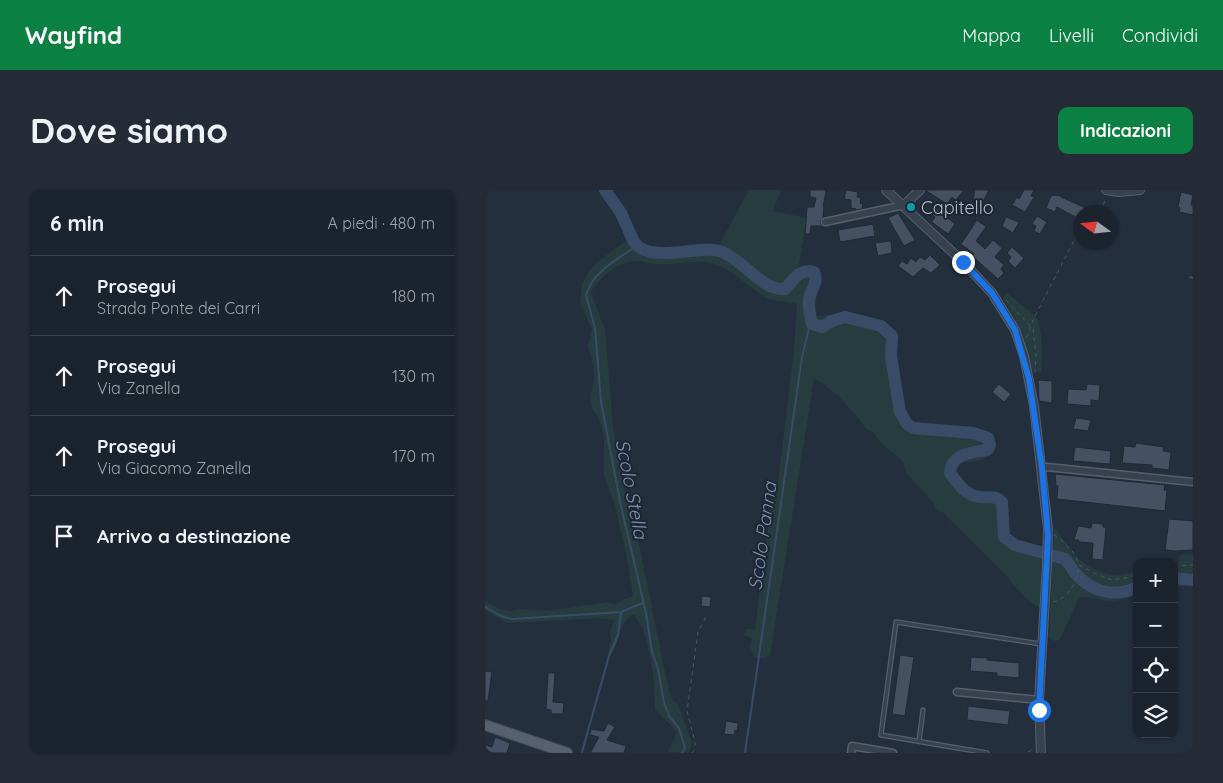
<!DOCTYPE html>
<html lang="it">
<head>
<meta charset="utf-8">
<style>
  body { margin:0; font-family:Quicksand,sans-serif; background:#242b36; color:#f1f3f6 }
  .controls { position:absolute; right:15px; bottom:15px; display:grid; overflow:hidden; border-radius:10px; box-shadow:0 1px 4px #0004 }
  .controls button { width:45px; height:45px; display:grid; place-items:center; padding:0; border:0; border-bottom:1px solid #39404a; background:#1b232e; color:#f1f3f6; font:25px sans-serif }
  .compass { position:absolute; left:588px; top:15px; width:45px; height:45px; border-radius:50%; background:#1b232e; box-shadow:0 1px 4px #0004; rotate:285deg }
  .stop { position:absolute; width:15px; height:15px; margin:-11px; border:4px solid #1a73e8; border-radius:50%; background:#fff }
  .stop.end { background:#1a73e8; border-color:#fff; box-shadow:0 1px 5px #0008 }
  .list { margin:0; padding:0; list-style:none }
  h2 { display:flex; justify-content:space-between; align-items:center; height:65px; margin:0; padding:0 20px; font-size:21px }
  h2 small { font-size:16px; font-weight:400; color:#a0a4aa }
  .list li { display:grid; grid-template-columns:32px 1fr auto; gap:15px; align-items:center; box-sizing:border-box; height:80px; padding:0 20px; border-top:1px solid #39404a }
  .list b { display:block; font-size:19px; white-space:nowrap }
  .list p { margin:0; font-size:16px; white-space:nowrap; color:#a0a4aa }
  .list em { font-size:16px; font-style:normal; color:#a0a4aa }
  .icon { flex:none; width:28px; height:28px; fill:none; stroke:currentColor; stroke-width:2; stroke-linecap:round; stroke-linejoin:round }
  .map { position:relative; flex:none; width:708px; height:563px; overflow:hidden; border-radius:10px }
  header { display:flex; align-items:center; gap:30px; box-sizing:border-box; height:70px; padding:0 25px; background:#0b8043; color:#fff }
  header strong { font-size:24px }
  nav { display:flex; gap:28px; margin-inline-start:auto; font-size:18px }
  .intro { display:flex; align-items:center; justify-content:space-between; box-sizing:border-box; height:120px; padding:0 30px }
  h1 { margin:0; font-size:35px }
  .button { padding:12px 22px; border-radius:10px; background:#0b8043; color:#fff; font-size:18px; font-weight:700 }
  main { display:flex; gap:30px; padding:0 30px }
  aside { flex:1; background:#1b232e; border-radius:10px; box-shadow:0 1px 4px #0004 }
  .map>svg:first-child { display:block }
  .green { fill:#263c3f }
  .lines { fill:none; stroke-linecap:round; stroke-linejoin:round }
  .stream { stroke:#394c67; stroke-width:2 }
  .river { stroke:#394c67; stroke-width:12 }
  .building { fill:#455162; stroke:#1f2835 }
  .service-casing { stroke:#565f6c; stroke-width:5.5 }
  .minor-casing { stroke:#565f6c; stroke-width:9 }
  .tertiary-casing { stroke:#565f6c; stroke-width:10 }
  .primary-casing { stroke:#414a57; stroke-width:12 }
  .path { stroke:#44595c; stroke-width:1; stroke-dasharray:4 4; stroke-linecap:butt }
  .service { stroke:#38414e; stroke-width:3 }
  .minor { stroke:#38414e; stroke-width:6 }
  .tertiary { stroke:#38414e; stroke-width:8 }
  .primary { stroke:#56606e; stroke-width:10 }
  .route { stroke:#1a73e8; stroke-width:6 }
  .culture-dot { fill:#0f9aa8; stroke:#1d2633; stroke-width:2 }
  .labels { text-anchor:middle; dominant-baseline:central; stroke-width:4; stroke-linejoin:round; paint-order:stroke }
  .poi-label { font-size:18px; fill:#b4bcc9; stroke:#1d2633; text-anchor:start }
  .water-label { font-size:19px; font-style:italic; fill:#7c92b1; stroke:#1d2633 }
</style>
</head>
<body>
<header>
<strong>Wayfind</strong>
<nav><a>Mappa</a><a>Livelli</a><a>Condividi</a></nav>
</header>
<div class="intro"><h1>Dove siamo</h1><a class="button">Indicazioni</a></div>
<main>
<aside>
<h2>6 min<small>A piedi · 480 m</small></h2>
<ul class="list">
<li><svg class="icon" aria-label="ahead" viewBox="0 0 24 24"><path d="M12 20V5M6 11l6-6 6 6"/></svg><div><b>Prosegui</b><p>Strada Ponte dei Carri</p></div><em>180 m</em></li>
<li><svg class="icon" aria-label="ahead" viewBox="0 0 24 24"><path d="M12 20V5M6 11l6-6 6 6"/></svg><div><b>Prosegui</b><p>Via Zanella</p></div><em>130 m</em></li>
<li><svg class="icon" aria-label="ahead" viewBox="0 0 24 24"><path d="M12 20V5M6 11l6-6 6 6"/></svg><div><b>Prosegui</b><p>Via Giacomo Zanella</p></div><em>170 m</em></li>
<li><svg class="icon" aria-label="arrive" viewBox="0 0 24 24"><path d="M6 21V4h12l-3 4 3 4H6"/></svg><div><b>Arrivo a destinazione</b></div></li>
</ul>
</aside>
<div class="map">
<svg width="708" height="563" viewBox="0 0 708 563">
  <rect width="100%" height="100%" fill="#242f3e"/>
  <g class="green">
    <path d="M115,0H127C133,10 139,21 144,31C147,38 147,48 152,53C166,67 215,59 233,57L264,0H296L288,21L322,28L313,80L334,81L330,126C340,126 350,123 360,123C373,123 405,133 410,147C412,153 409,162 409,169C410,185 412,203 418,218C420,224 421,231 428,233C435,235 443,234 450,234C463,235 493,238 502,245C508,249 509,255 510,261C502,271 484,273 472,273L467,280C486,303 491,302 519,307C524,314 523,318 522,326C518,353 539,352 559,357L555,418C547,415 528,396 523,387L464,329L459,323L452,321L447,311L421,283C421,264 394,259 389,242L382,239C365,219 353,201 329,189L285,465L279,468H270L265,457L267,448L259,445L261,439H270L283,337C287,324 283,311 292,300L309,160L312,114C303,112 291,112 282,108C265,99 245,77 227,73C209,69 188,76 169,74C160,73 152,70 143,72C129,75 111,91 106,103L120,140L128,237L138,295L144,312L156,364L184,501L188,511L193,514L207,553L204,563L183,562L192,542L170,519C170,491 166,468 159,441C157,434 150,431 150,424C132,432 136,450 127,464L123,463L126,451L125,442L129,430L115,428L21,433L0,420V411L15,419L26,421L38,419L64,421L123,412L131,415L137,410L148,406L143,374L131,319L119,285V249L117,238L113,227L107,219L105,205L108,197L109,188L108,174L103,156L107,139L95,113L97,94L104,81L111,73L141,51L132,25Z"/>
    <path d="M521,102C530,110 540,117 549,125C559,135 557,168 556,182L548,181L535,138L518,109Z"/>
    <path d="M569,337C578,348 589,366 600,374C614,384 637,390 652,379V404C642,408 634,411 623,411C612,410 605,405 594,408L575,449L569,451L564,448Z"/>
    <path d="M708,364V395L689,397V375H692L695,365Z"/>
  </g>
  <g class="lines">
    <g class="stream">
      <path d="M151,56C133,69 107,82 101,105L110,138L116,212L136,316L161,423L167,462L173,479L179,513L184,526L194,538L200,558L197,563"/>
      <path d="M705,87L708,88"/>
      <path d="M0,417L16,426L27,429L136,422L158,413"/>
      <path d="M97,562L124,466L133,445L136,423"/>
      <path d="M260,563L317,167L324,138L327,134"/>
    </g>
    <g class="river">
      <path d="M120,0L136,23L149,52C163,73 210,57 230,60C255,64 275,101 300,99C308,90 315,78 329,82C334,92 326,99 324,109C323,117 325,126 327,134L337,137L347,131L360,127L396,136L407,146L406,166L415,222L422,234L428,238L488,243L503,248L505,255L502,260C485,263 467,263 465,283C473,294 481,306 495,307C504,308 510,305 517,312L519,347L530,355L580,369C585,374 587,380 592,385C607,402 631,408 652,397"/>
      <path d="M689,388L708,390"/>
    </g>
  </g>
  <g class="building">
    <path d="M325,0H340L341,2L338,16H339L338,28L335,31L337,36H326L325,44H320L322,17H329L331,8L325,7Z"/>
    <path d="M361,0L373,2L372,7L376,8L375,13L378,14L377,19L371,20V19L366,18V10L359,9Z"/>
    <path d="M440,0H479L471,10L467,7L462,14Z"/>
    <path d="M490,0H504L499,10H498L496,13L488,9Z"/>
    <path d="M539,0H549L546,6L549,7L540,22L527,15L532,7L534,9Z"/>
    <path d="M696,2L708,5L706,15L708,16V25L694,22L695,18L693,17Z"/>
    <path d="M570,5L576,6V7L610,22H596V30L572,17L570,22L561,18L566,6Z"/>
    <path d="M451,18L470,34L463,44L448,33L447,31L450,27L446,24Z"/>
    <path d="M413,23L430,50L419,56L403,28Z"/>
    <path d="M552,26L562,32L555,44L549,41L551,36L547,34Z"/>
    <path d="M521,27L534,32L528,43L517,36Z"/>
    <path d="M492,30L501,37L491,51L500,59L508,50L517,58L510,67L519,75L516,79L519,83L513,89L487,66L489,64L476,54Z"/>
    <path d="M388,34L390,46L355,52L353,40Z"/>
    <path d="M406,51L407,63L393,66L390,53Z"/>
    <path d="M527,57L539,68L530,78L523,71L526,67L522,63Z"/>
    <path d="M445,65L455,75L446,83L438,78L428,87L413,76L417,71L422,74L426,68L431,72L435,67L440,70Z"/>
    <path d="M553,190L567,191V213L554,211Z"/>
    <path d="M514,194L526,204L519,212L507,202Z"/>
    <path d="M602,194L615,195L614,211L606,210V216L582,214L583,199L601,200Z"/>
    <path d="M591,228L606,230L603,241L588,239Z"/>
    <path d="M651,253L679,257L678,261L686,262L684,280L667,278V275L637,273L639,256L650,257Z"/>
    <path d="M590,257L626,261L625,274L588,271Z"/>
    <path d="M570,284L680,295L679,300H682L680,321L572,309L573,296H571Z"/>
    <path d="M684,329L708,331V360L690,361L680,360Z"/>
    <path d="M607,333L618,334V337H621L618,370L607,369L608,353L593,352L594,350H589L593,336L606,338Z"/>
    <path d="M217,406L226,407L225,417L216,416Z"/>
    <path d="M415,465L429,467L420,526L407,524Z"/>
    <path d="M486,467L502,468V470L534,473V488L512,486V483L485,481Z"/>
    <path d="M0,481L7,482L3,511H0Z"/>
    <path d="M63,483H70L68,512L79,513L78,524H66V520L61,519Z"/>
    <path d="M483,516L525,521L523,535L482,530Z"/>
    <path d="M241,531L253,533L252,541L250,540L249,545L239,544Z"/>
    <path d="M123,533L130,537L122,550L141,556L139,563H105L114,547L105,545L106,539L119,541Z"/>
    <path d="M10,547L25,553L22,563H0V555L7,557Z"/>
  </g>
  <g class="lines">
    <defs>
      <g id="service">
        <path d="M434,551L438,520"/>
        <path d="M502,563L396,545L411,432L556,454"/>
      </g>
      <g id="minor">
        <path d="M340,32L419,15"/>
        <path d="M557,278L562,277L708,292"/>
        <path d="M472,502L554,510"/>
        <path d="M366,563L367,556L408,563"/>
      </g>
      <g id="tertiary">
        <path d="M401,0L478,72L507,103L530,140L539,166L549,216L563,339L562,375L554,510L556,563"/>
        <path d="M621,0L634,2L655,0"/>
        <path d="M419,15L435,0"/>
      </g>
      <path id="primary" d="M0,535L82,563"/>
    </defs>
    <use href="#service" class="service-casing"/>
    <use href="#minor" class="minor-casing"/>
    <use href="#tertiary" class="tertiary-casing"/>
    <use href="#primary" class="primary-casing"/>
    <g class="path">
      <path d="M615,22L621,8"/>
      <path d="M521,110L548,139L551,165L550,185"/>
      <path d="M541,148L550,126L596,37"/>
      <path d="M569,345L575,349L589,363L594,375L609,383L627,390L646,387L652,383"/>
      <path d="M689,376L708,375"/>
      <path d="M568,412C584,408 593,391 594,375"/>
      <path d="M543,562L549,559"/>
      <path d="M207,563L210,559V552L202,521L213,442L222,425"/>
    </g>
    <use href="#service" class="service"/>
    <use href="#minor" class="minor"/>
    <use href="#tertiary" class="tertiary"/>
    <use href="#primary" class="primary"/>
  </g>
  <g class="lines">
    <path class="route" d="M478,72L507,103L530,140L544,189L557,278L563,345L554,520"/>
  </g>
  <circle class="culture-dot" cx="426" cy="17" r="5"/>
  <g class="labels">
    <g class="poi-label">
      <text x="436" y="17">Capitello</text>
    </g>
    <g class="water-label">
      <text transform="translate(147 299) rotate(79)">Scolo Stella</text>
      <text transform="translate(277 346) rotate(-82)">Scolo Panna</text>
    </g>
  </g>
</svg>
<div class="controls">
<button>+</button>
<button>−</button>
<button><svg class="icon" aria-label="locate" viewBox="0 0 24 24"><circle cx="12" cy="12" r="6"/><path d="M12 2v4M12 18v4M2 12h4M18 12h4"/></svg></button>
<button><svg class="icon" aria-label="layers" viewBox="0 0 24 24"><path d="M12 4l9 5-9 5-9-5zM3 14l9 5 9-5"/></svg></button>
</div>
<svg class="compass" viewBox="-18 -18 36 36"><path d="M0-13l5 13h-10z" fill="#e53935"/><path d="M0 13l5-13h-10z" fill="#a0a4aa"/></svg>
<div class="stop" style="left:554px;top:520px"></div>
<div class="stop end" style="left:478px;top:72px"></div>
</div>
</main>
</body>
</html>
